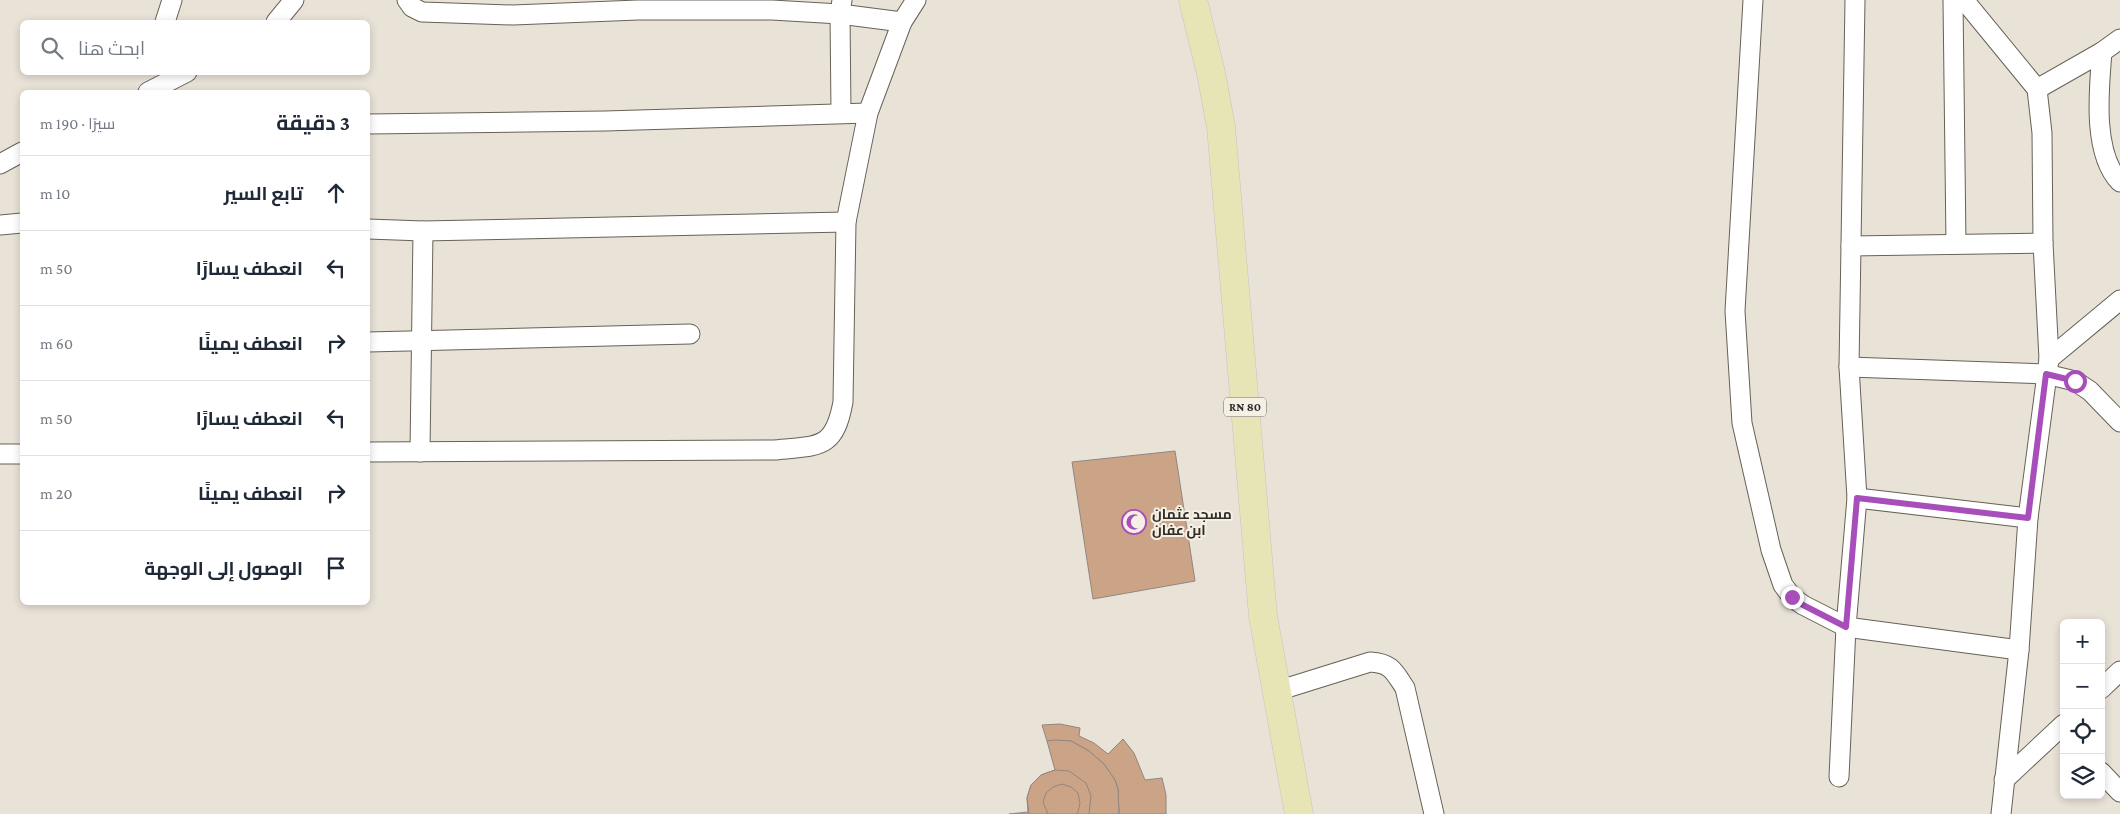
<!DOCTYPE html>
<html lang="ar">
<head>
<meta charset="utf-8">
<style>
  body { margin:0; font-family:"Crimson Pro",Cairo,serif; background:#f2f2f3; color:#1f2937; direction:rtl }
  .controls { position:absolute; right:15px; bottom:15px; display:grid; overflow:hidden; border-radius:8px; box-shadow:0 2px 8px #0003 }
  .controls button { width:45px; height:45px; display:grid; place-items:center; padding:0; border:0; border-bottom:1px solid #e0e1e3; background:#fff; color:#1f2937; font:25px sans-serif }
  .stop { position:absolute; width:15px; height:15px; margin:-11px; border:4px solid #a74ebb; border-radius:50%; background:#fff }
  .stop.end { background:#a74ebb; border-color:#fff; box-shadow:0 1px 5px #0008 }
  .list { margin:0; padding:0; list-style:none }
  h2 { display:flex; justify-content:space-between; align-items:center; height:65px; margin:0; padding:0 20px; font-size:21px }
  h2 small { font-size:16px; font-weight:400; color:#747a83 }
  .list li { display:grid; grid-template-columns:32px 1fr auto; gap:15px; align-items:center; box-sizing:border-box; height:75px; padding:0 20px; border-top:1px solid #e0e1e3 }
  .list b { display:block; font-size:19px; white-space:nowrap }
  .list em { font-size:16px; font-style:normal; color:#747a83 }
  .icon { flex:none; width:28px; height:28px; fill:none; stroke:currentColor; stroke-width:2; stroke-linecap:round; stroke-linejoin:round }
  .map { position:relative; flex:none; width:2120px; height:814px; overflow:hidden; direction:ltr }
  .search { position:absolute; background:#fff; box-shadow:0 2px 8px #0003; left:20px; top:20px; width:350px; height:55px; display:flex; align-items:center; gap:12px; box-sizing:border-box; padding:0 18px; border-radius:8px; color:#747a83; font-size:19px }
  .panel { position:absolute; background:#fff; box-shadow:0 2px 8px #0003; left:20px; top:90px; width:350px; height:515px; border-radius:8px; direction:rtl }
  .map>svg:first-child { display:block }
  .building { fill:#cba488; stroke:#91867f }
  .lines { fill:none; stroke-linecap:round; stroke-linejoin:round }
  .minor-casing { stroke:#676157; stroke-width:21 }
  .primary-casing { stroke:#c5c4c3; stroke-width:29 }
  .minor { stroke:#fff; stroke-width:19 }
  .primary { stroke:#e7e4b5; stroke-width:28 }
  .route { stroke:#a74ebb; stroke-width:6 }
  .labels { text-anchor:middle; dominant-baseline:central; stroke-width:4; stroke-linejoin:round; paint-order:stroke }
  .shield { fill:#f6efe4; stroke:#6b6761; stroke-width:1 }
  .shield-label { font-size:12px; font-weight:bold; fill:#302d29 }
  .poi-label { font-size:14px; font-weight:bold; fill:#302d29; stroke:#f6efe4; text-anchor:start }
</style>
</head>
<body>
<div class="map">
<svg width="2120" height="814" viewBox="0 0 2120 814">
  <rect width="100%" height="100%" fill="#e9e2d7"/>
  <g class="building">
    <path d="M1175,451L1195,581L1093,599L1072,462Z"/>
    <path d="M1060,724L1080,728L1079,736L1094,743L1108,754L1123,739L1134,753L1145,780L1162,778L1166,795V814H1119L1118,789L1115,780L1104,764L1089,751L1071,741H1047L1042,725Z"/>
    <path d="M1055,740L1071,741L1089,751L1104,764L1115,780L1118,789L1119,814H1009L1028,812L1027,798L1031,785L1041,775L1055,770L1047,741Z"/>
    <path d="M1055,770L1069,771L1086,783L1091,796L1089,814H1029L1027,798L1031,785L1041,775Z"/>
    <path d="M1062,784L1071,787L1078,793L1080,803L1078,812L1076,814H1048L1043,802L1046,793L1053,787Z"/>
  </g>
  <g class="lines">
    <defs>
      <g id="minor">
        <path d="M407,0L412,7L422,12L513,15L638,10H772L840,14L902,22"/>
        <path d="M1753,0L1735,311L1742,423L1771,550L1783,585L1792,597L1803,605L1846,627L2019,650"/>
        <path d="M1953,0L1956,244"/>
        <path d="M1964,0L2037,89L2042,133L2043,243L2049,359L2028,518L2019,650L2001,814"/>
        <path d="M165,22L172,0"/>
        <path d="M276,22L294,0"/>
        <path d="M2102,52C2099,89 2092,153 2120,182"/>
        <path d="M2037,89L2102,52L2120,39"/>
        <path d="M148,92L187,72"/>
        <path d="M841,113L840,14L842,0"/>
        <path d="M368,124L605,121L868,113"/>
        <path d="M0,164L22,152"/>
        <path d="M0,225L22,223"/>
        <path d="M368,229L423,231L846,222"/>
        <path d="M1851,246L2043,243"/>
        <path d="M368,342L690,334"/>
        <path d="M2049,359L2120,300"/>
        <path d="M1849,367L2046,374L2075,381L2090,391L2120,422"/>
        <path d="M368,452L775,450C818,445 834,451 843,402L846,222L868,113L902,22L916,0"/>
        <path d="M420,452L423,231"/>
        <path d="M0,454H22"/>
        <path d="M1857,498L2028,518"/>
        <path d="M2101,689L2120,671"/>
        <path d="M1277,691L1370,662C1391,663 1394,671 1405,688L1434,814"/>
        <path d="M2101,772L2120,792"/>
        <path d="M1839,777L1846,627L1857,498L1849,367L1855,0"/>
        <path d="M2004,780L2064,724"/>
      </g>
      <path id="primary" d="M1193,0L1211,73L1221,127L1263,616L1299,814"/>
    </defs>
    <use href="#minor" class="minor-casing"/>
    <use href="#primary" class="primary-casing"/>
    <use href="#minor" class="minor"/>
    <use href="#primary" class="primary"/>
  </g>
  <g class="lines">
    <path class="route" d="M1792,597L1803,605L1846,627L1857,498L2028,518L2046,374L2075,381"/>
  </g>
  <defs>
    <symbol id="mosque-ring" viewBox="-11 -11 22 22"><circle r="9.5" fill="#f6efe4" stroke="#a74ebb" stroke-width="1.5"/><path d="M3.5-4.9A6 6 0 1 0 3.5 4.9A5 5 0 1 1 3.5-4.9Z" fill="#a74ebb"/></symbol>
  </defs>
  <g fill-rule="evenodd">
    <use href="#mosque-ring" x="1120" y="508" width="28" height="28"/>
  </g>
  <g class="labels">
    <rect class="shield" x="1224" y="397.5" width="42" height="19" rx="4"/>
    <g class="shield-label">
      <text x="1245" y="407">RN 80</text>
    </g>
    <g class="poi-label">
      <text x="1152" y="514">مسجد عثمان<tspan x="1152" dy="16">ابن عفان</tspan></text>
    </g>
  </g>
</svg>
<div class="controls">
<button>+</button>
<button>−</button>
<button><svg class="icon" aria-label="locate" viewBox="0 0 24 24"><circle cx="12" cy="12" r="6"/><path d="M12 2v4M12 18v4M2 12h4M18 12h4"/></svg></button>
<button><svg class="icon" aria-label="layers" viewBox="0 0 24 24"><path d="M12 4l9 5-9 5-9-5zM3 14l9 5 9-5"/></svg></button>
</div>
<div class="stop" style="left:2075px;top:381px"></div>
<div class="stop end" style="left:1792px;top:597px"></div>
<div class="search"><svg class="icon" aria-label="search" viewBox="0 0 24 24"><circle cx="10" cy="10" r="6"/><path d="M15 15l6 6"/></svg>ابحث هنا</div>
<section class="panel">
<h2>3 دقيقة<small>سيرًا · 190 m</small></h2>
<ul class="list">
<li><svg class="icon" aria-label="ahead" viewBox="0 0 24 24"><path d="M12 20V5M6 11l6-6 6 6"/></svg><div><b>تابع السير</b></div><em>10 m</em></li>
<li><svg class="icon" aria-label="left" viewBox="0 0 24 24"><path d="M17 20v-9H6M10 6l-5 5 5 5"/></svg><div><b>انعطف يسارًا</b></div><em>50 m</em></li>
<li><svg class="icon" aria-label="right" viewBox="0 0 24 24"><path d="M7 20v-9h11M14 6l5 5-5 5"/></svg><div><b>انعطف يمينًا</b></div><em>60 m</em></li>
<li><svg class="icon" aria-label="left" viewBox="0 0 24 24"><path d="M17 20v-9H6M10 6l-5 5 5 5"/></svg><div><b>انعطف يسارًا</b></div><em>50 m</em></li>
<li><svg class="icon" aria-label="right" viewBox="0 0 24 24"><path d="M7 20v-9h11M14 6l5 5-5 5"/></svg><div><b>انعطف يمينًا</b></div><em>20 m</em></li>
<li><svg class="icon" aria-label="arrive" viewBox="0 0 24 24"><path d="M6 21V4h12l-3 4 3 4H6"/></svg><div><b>الوصول إلى الوجهة</b></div></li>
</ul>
</section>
</div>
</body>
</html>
